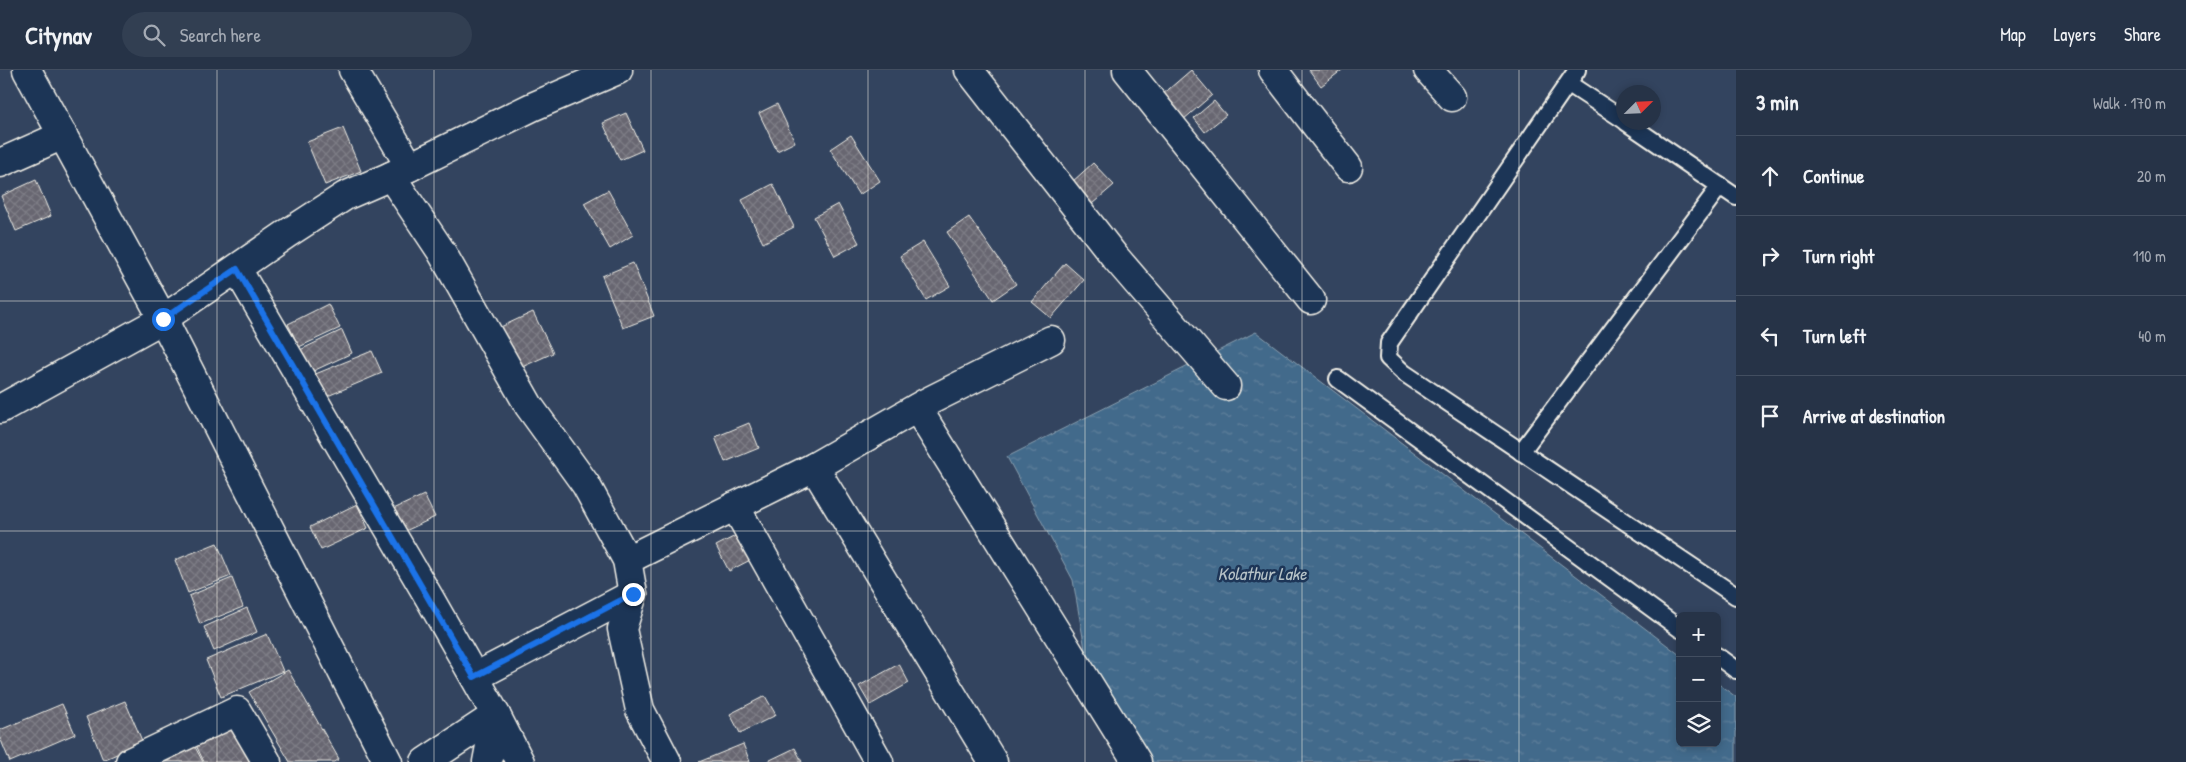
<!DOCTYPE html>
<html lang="en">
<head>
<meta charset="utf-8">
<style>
  body { margin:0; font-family:"Patrick Hand",sans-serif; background:#323f52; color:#f1f3f6 }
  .controls { position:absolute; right:15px; bottom:15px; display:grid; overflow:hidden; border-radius:8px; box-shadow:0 2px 8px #0003 }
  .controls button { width:45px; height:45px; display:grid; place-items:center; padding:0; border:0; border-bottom:1px solid #424e60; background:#263347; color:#f1f3f6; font:25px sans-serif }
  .compass { position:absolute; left:1616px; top:15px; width:45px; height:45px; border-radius:50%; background:#263347; box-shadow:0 2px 8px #0003; rotate:66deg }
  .stop { position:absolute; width:15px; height:15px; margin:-11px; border:4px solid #1a73e8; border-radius:50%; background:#fff }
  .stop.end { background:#1a73e8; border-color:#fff; box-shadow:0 1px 5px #0008 }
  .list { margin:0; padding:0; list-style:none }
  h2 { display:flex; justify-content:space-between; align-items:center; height:65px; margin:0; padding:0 20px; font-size:21px }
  h2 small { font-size:16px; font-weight:400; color:#a4aab4 }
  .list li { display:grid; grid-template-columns:32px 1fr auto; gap:15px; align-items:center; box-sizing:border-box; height:80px; padding:0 20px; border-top:1px solid #424e60 }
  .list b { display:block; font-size:19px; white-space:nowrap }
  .list em { font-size:16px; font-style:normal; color:#a4aab4 }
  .icon { flex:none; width:28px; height:28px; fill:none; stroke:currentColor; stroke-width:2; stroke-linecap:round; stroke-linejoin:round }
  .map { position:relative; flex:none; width:1736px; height:692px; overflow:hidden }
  header { display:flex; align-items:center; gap:30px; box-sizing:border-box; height:70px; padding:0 25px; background:#263347; border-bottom:1px solid #424e60 }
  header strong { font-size:24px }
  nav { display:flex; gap:28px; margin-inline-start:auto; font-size:18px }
  .search { width:350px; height:45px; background:#323f52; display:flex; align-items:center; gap:12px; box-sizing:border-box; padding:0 18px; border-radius:28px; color:#a4aab4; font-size:19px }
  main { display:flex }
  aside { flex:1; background:#263347 }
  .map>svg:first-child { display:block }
  .water { fill:url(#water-ripples); stroke:#8aa0b0 }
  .building { fill:url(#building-cross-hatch); stroke:#f4f1e8 }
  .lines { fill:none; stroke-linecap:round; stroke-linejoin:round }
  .service-casing { stroke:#f4f1e8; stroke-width:20 }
  .minor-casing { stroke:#f4f1e8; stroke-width:31 }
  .service { stroke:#1d3557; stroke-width:16 }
  .minor { stroke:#1d3557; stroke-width:28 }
  .route { stroke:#1a73e8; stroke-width:6 }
  .grid { fill:none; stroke:#f4f1e8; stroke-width:1; stroke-opacity:0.55 }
  .labels { text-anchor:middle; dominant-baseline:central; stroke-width:5; stroke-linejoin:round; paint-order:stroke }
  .water-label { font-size:18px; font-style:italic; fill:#b6c2c7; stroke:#1d3557 }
</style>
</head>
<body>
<header>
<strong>Citynav</strong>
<div class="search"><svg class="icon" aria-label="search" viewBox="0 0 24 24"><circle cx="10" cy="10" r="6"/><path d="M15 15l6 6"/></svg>Search here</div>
<nav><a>Map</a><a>Layers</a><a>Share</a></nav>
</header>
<main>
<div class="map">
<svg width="1736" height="692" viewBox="0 0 1736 692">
  <defs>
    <pattern id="water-ripples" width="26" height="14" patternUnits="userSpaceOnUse" patternTransform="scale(1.25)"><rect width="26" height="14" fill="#436a8b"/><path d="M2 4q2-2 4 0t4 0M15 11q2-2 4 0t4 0" fill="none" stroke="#5f809b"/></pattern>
    <pattern id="building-cross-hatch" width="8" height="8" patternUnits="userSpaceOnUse" patternTransform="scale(1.25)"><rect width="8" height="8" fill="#676671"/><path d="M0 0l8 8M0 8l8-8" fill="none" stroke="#7d7c85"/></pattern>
  </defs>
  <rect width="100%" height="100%" fill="#33445f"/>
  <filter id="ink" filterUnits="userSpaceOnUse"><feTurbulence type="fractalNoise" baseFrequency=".02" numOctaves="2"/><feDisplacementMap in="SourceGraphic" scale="10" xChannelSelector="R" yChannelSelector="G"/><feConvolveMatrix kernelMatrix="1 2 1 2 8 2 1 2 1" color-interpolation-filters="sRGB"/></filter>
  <g filter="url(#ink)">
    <path class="water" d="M1256,262L1680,585V673H1717V613L1736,627V692H1131L1092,619L1073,510L1007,387Z"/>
    <g class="building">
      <path d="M1191,0L1212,25L1176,56L1155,31Z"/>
      <path d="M1309,0H1342L1321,16Z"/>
      <path d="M1214,31L1226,45L1205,62L1194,48Z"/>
      <path d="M777,34L795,72L777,81L759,43Z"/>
      <path d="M626,43L643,80L620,90L603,53Z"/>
      <path d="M343,58L361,101L325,115L307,72Z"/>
      <path d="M851,65L880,111L859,125L830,79Z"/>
      <path d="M1093,93L1114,115L1092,134L1072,112Z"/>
      <path d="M36,110L51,146L16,161L1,126Z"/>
      <path d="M773,114L794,157L763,173L742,130Z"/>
      <path d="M608,120L633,165L610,179L584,133Z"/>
      <path d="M838,134L859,173L835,186L814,147Z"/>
      <path d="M969,147L1016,214L993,230L947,162Z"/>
      <path d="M923,172L950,216L926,230L900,186Z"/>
      <path d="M633,193L654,246L623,258L602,206Z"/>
      <path d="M1065,193L1084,210L1051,248L1032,232Z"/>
      <path d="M328,234L340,258L299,277L288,254Z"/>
      <path d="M533,242L553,283L511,302L492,261Z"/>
      <path d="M342,260L352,283L311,302L300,280Z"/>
      <path d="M372,281L382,303L323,328L313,305Z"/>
      <path d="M749,353L759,378L725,392L715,367Z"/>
      <path d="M424,425L435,447L397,465L387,442Z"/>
      <path d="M357,434L368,458L321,480L310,457Z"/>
      <path d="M741,463L754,488L729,501L716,476Z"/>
      <path d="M217,473L231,506L188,523L175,490Z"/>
      <path d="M232,508L243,537L200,554L189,526Z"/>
      <path d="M247,538L257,562L214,581L204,557Z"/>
      <path d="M267,564L283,601L221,627L206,590Z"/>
      <path d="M899,594L909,613L870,635L859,616Z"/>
      <path d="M288,600L339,689L335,692H290L249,622Z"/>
      <path d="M765,626L776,645L740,663L730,644Z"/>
      <path d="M125,631L143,673L103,690L86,647Z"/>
      <path d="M62,634L75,664L10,692L0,668V660Z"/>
      <path d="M232,655L250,692H204L195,673Z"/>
      <path d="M743,674L750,692H699Z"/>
      <path d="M195,677L203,692H164Z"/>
      <path d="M795,678L802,692H766Z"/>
    </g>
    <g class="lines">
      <defs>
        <g id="service">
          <path d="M1577,0L1389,273L1388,288L1404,303L1736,526"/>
          <path d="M1569,14L1624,50"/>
          <path d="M1626,52L1736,127"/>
          <path d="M1338,309L1680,559"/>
          <path d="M1521,382L1720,116"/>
          <path d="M1717,586L1736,600"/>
        </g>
        <g id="minor">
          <path d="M27,0L163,249L388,692"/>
          <path d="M353,0L410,97"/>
          <path d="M969,0L1115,187L1226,316"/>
          <path d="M1127,0L1311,230"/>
          <path d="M1273,0L1348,97"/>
          <path d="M1428,0L1452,27"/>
          <path d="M0,93L63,65"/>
          <path d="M391,106L532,37L618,0"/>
          <path d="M237,199L430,529L496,645L520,692"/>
          <path d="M917,338L1137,692"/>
          <path d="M0,339L163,249L288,163L345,126L391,106L441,181L529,336L586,415L627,490L633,524L622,559L640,640L667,692"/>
          <path d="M814,397L993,692"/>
          <path d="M735,436L879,692"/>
          <path d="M627,490L814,397L927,332L1051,270"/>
          <path d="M475,607L633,524"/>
          <path d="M130,692L237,641L267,692"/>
          <path d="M425,692L496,645"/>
          <path d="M487,692L496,645"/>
        </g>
      </defs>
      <use href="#service" class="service-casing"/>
      <use href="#minor" class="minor-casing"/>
      <use href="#service" class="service"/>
      <use href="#minor" class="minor"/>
    </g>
  </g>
  <g class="lines" filter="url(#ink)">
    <path class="route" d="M163,249L237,199L474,607L633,524"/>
  </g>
  <path class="grid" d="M217,0V692M434,0V692M651,0V692M868,0V692M1085,0V692M1302,0V692M1519,0V692M0,231H1736M0,461H1736"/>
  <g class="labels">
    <g class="water-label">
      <text x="1262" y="503">Kolathur Lake</text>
    </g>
  </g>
</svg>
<div class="controls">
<button>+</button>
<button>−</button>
<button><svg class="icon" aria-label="layers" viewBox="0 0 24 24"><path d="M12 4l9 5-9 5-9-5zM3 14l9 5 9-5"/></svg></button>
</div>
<svg class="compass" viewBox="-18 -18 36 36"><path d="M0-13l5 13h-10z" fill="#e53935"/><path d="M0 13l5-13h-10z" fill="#a4aab4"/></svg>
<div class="stop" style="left:163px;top:249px"></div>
<div class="stop end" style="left:633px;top:524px"></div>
</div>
<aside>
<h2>3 min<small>Walk · 170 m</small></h2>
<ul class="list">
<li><svg class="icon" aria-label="ahead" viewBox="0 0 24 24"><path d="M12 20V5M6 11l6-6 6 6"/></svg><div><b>Continue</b></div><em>20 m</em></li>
<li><svg class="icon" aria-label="right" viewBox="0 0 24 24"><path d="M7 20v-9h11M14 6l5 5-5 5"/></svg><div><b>Turn right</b></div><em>110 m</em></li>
<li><svg class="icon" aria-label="left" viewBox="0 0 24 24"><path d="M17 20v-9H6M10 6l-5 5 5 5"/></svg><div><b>Turn left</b></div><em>40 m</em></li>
<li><svg class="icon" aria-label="arrive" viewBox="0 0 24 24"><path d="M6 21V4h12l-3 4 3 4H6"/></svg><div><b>Arrive at destination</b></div></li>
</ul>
</aside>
</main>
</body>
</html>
